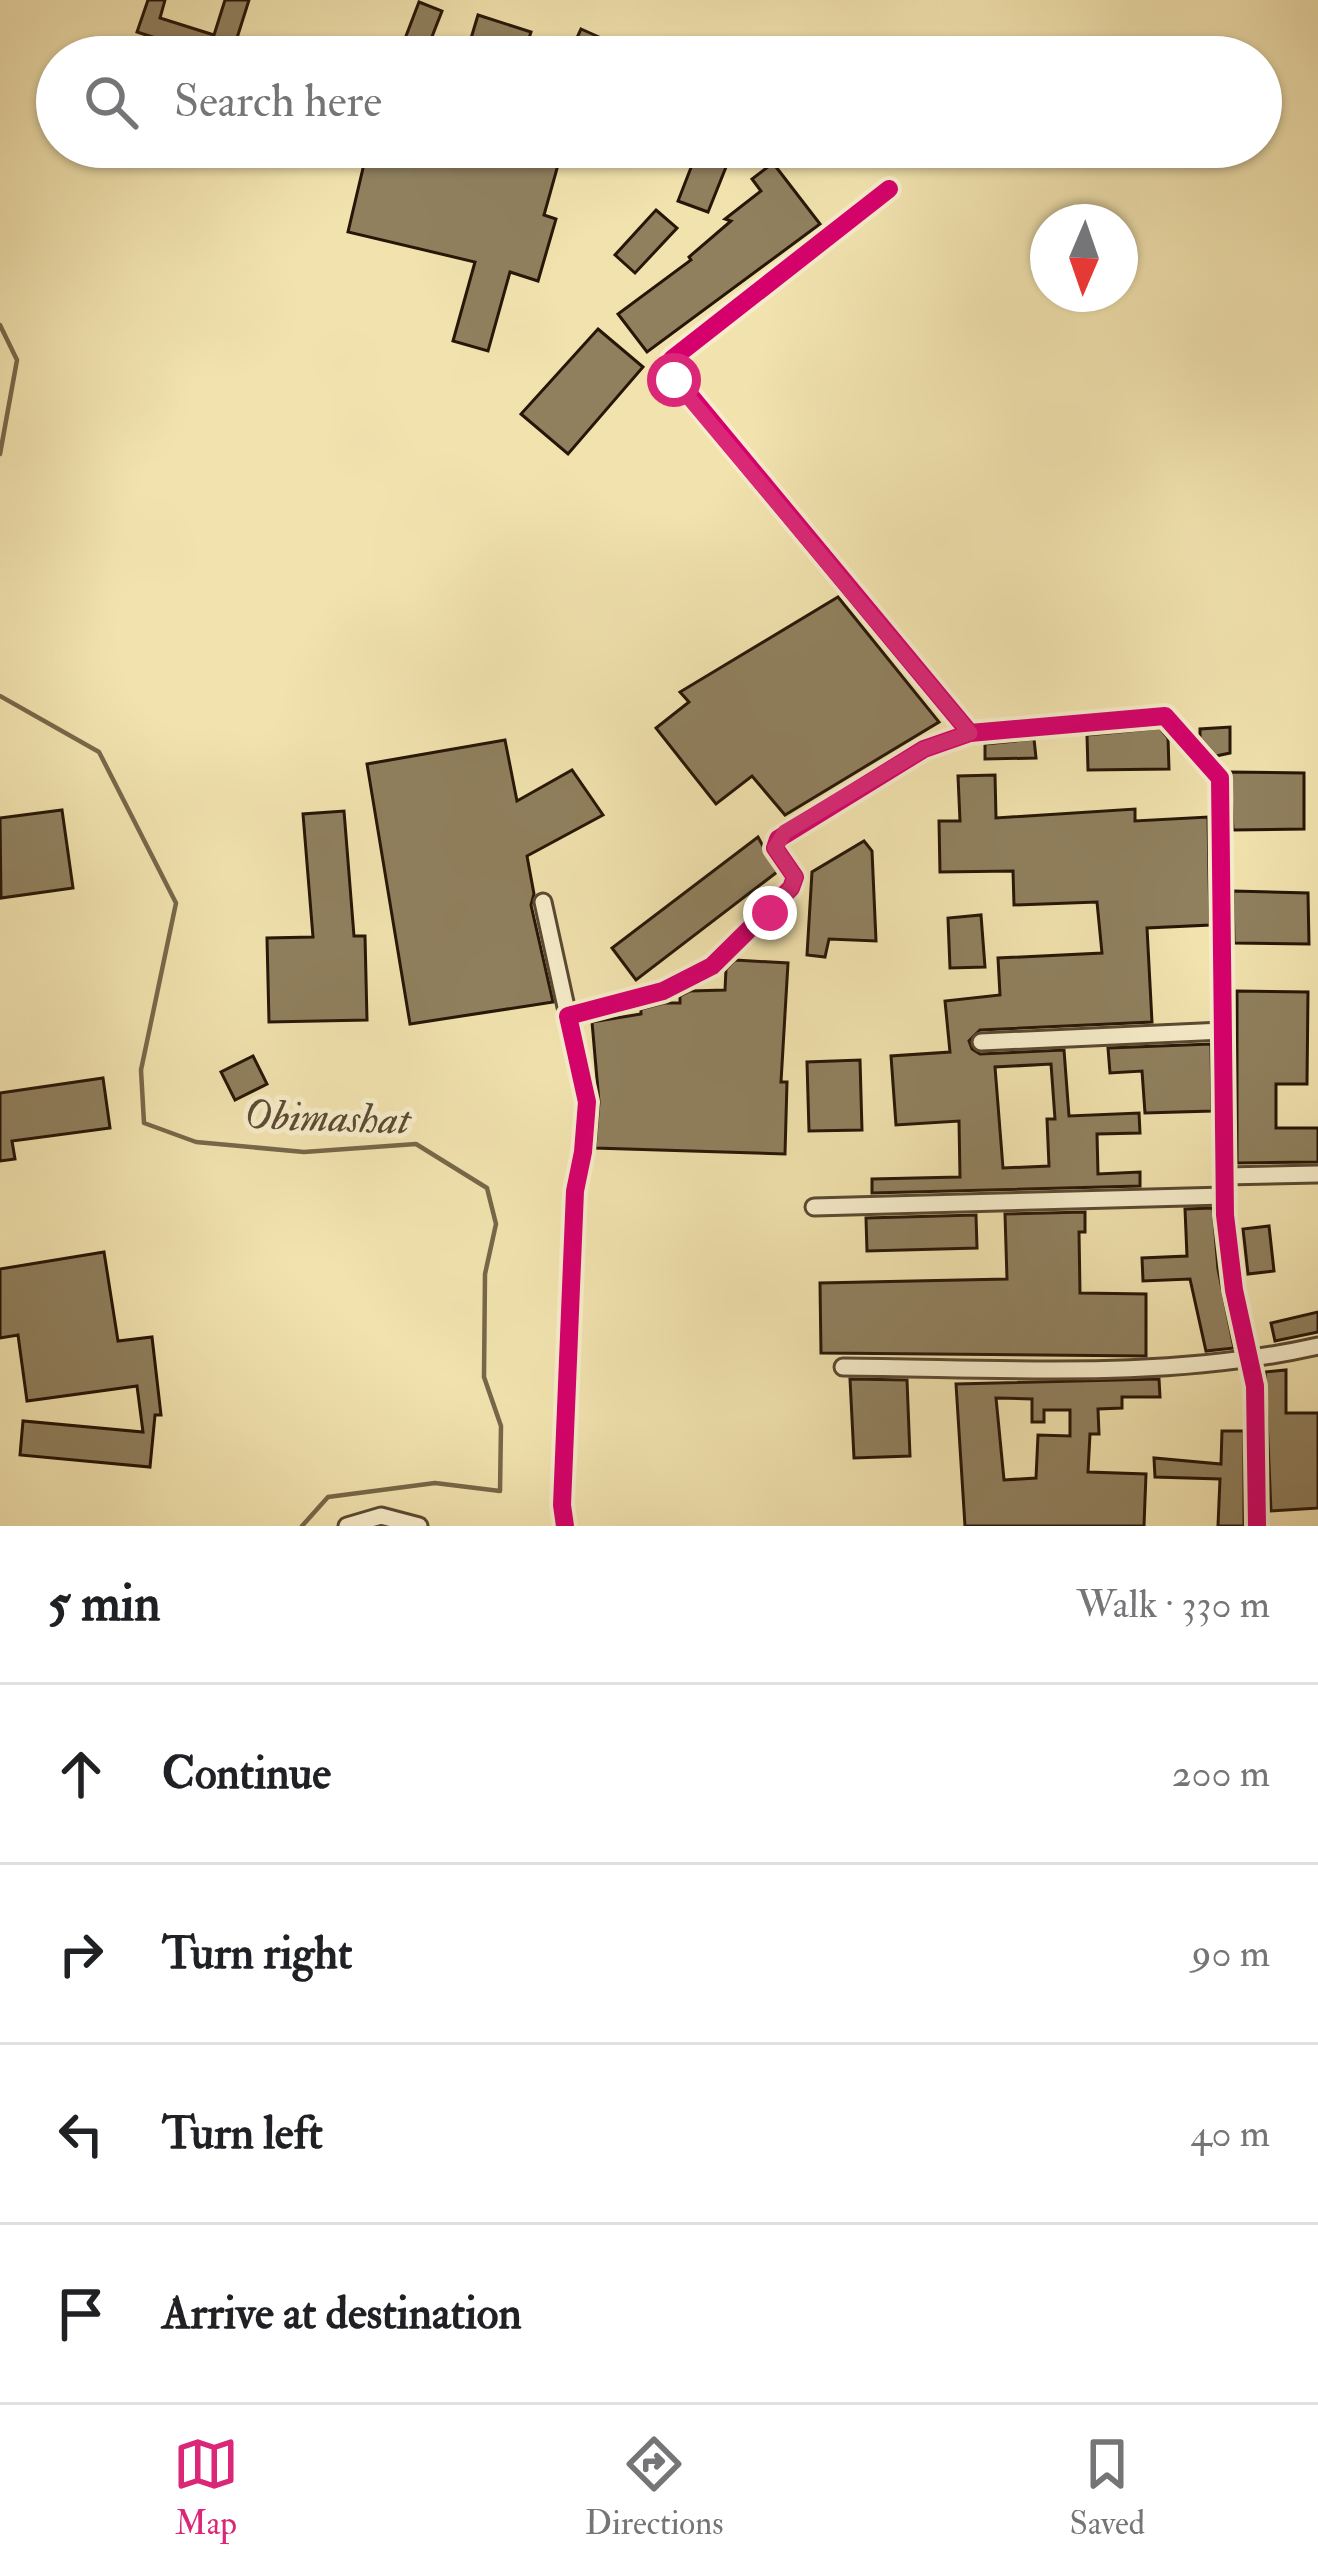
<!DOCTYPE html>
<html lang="en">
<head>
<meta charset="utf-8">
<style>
  body { margin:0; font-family:"IM FELL Double Pica",serif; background:#f2f2f2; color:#202124 }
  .compass { position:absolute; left:1030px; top:204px; width:108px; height:108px; border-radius:50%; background:#fff; box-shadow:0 3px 9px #0004; rotate:182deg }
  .stop { position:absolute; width:36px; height:36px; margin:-27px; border:9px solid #db2777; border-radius:50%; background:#fff }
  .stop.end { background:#db2777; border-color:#fff; box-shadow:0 3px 12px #0008 }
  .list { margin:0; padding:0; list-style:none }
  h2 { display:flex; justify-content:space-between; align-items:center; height:156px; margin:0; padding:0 48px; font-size:51px }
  h2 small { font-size:39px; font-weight:400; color:#757577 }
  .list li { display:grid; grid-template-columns:78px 1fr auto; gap:36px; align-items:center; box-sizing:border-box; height:180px; padding:0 48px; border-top:3px solid #e0e0e0 }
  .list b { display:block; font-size:45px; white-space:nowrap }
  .list em { font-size:39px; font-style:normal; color:#757577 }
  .icon { flex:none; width:66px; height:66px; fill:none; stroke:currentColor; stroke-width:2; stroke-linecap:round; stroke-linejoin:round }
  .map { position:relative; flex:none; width:1318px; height:1526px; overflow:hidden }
  .search { position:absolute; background:#fff; box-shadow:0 3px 9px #0004; left:36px; right:36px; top:36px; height:132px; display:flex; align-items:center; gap:30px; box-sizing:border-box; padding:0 42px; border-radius:66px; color:#757577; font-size:45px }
  .sheet { height:876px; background:#fff }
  nav { display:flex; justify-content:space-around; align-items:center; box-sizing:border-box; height:168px; border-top:3px solid #e0e0e0; background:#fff; font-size:33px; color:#757577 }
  nav a { display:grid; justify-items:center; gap:6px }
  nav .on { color:#db2777 }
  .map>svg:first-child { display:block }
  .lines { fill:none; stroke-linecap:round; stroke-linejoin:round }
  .stream { stroke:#776749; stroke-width:4.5 }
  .building { fill:#90805e; stroke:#271607; stroke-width:3; fill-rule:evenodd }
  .minor-casing { stroke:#5a4931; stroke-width:21 }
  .minor { stroke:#f6ecca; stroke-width:15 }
  .cycleway-casing { stroke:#f6ecca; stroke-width:26 }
  .cycleway { stroke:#d6006c; stroke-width:18 }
  .route { stroke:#db2777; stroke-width:15 }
  .labels { text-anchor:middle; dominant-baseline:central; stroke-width:10; stroke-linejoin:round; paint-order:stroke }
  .water-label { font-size:42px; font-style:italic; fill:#5c4c33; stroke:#f6ecca }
</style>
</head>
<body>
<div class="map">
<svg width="1318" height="1526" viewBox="0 0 1318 1526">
  <rect width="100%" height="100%" fill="#f1e2ae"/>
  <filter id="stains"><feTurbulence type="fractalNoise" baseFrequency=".00167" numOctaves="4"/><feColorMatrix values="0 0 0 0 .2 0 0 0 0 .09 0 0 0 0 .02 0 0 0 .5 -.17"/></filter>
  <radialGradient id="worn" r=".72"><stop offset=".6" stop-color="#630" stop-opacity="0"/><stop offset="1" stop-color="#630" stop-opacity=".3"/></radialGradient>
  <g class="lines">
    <g class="stream">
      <path d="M0,325L17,360L0,454"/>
      <path d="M0,696L99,752L176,903L141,1070L144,1123L196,1142L304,1152L416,1144L487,1188L496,1224L485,1274L484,1377L501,1426L500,1491L435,1483L328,1497L302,1526"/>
    </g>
  </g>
  <g class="building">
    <path d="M148,0H165L160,18L214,35L225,0H249L231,57H215L137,32Z"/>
    <path d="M419,2L442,11L424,57H398Z"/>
    <path d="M478,15L531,32L523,57H508L469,45Z"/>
    <path d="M581,29L644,57H568Z"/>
    <path d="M816,40L830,57H794Z"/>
    <path d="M368,147H563L544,215L556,219L538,281L510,272L488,351L453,341L475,262L348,232Z"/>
    <path d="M699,147H734L708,212L678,201Z"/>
    <path d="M773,163L820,224L647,352L618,314L691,260L689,257L731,221L725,219L761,191L752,179Z"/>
    <path d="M656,210L677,228L635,273L615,255Z"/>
    <path d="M598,329L643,367L568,454L521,414Z"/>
    <path d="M838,597L939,722L785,815L752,776L716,804L656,728L689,702L680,692Z"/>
    <path d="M1230,727V753L1216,756L1200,738V729Z"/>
    <path d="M1160,728L1168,738L1169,769L1088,770L1087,735Z"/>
    <path d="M1034,739L1036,758L985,759V744Z"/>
    <path d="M505,740L517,801L572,770L603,815L527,856L534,894L531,905L553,1002L410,1024L367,764Z"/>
    <path d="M1230,772L1304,773V829L1233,830Z"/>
    <path d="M995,775L996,818L1135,809V821L1208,817L1210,925L1147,928L1152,1022L980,1030L969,1041L972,1049L980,1054L1064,1050L1069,1116L1139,1113L1140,1133L1097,1134L1098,1174L1140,1172V1186L872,1193V1179L960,1177L959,1121L896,1125L891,1056L950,1052L945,1001L1000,995L998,958L1102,953L1097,902L1014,905L1013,871L940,872L939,821H960L958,776ZM1051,1064L1055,1119H1047L1049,1166L1003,1168L995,1067Z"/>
    <path d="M62,810L73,888L1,898L0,818Z"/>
    <path d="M344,811L354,936H365L367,1020L269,1022L267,938L313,937L303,814Z"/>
    <path d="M758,837L777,872L636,980L612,948Z"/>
    <path d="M864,841L872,851L876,941L829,939L825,957L807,955L812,872Z"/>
    <path d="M1233,891L1308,893L1309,944L1234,943Z"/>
    <path d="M981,915L985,967L950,968L948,918Z"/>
    <path d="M735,960L788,963L781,1082H787L785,1154L595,1148L599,1102L592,1022L641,1014V1009L664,1003H680V996L690,991L725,990L726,969Z"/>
    <path d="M1237,991L1308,992L1307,1084H1276V1128H1318V1162L1237,1163Z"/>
    <path d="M1211,1044L1212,1111L1145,1113L1142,1071L1110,1073L1108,1048Z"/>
    <path d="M253,1056L267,1084L235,1100L221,1072Z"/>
    <path d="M860,1060L862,1130L809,1131L807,1062Z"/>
    <path d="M103,1078L110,1128L12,1141L15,1159L0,1161V1093Z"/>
    <path d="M1213,1208L1218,1269L1234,1348L1206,1351L1190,1279L1143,1281L1142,1258L1187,1256L1185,1209Z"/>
    <path d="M1085,1212V1232H1079L1080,1293L1146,1294V1356L821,1353L820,1283L1007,1279L1005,1214Z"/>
    <path d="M976,1215L977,1248L867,1251L866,1218Z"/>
    <path d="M1269,1226L1274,1271L1248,1274L1243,1229Z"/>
    <path d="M104,1252L118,1341L152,1337L161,1415H155L150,1467L20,1455L23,1421L143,1432L137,1386L27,1401L18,1335L0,1338V1269Z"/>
    <path d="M1318,1312V1332L1275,1341L1271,1323Z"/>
    <path d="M1286,1370V1413H1318V1508L1271,1511L1265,1372Z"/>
    <path d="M850,1379L907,1380L910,1456L854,1458Z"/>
    <path d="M1159,1379L1160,1397H1122V1408L1098,1409L1099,1434H1090L1088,1472L1146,1474L1144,1526H965L956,1384ZM996,1398L1032,1399V1422H1044V1410H1070V1436L1038,1435L1036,1478L1004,1480Z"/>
    <path d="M1222,1431H1244V1526H1218L1220,1479L1155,1477L1154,1458L1221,1464Z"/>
  </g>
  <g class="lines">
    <defs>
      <g id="minor">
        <path d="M889,189L672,359L669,370L970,733"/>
        <path d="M543,902L568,1016"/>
        <path d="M981,1042L1223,1031"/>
        <path d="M1225,1176L1318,1174"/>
        <path d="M814,1207L1225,1196"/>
        <path d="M843,1367C1001,1368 1163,1381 1318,1346"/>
        <path d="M347,1526L381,1516L419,1526"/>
        <path d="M565,1526L562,1505L575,1191L583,1152L587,1102L568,1016L663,991L712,966L791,888L795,877L775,848L778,839L924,749L970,733L1165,716L1220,778L1225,1215L1234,1290L1255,1386L1257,1526"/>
      </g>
    </defs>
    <use href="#minor" class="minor-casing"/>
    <use href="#minor" class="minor"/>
    <defs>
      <g id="cycleway">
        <path d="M889,189L672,359L669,370L970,733"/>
        <path d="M565,1526L562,1505L575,1191L583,1152L587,1102L568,1016L663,991L712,966L791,888L795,877L775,848L778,839L924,749L970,733L1165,716L1220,778L1225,1215L1234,1290L1255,1386L1257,1526"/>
      </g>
    </defs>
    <use href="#cycleway" class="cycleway-casing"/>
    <use href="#cycleway" class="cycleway"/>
  </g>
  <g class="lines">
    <path class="route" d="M674,380L970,733L924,749L785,832L775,848L795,877L791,888L770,913"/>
  </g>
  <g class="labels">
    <g class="water-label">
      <text transform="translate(327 1118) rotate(2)">Obimashat</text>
    </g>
  </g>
  <rect width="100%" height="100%" filter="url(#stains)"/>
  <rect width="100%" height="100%" fill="url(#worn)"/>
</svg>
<svg class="compass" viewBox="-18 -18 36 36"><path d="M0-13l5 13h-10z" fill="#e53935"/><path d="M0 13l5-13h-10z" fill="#757577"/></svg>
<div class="stop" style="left:674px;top:380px"></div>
<div class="stop end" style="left:770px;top:913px"></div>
<div class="search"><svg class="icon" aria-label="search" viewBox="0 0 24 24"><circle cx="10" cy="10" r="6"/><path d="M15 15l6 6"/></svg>Search here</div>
</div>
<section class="sheet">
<h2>5 min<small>Walk · 330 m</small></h2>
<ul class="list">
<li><svg class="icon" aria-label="ahead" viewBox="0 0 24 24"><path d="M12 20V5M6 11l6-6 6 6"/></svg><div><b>Continue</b></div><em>200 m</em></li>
<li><svg class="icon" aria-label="right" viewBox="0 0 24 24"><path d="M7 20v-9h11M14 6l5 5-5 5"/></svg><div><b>Turn right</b></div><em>90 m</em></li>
<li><svg class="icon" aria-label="left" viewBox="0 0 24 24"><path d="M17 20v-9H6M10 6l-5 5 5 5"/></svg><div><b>Turn left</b></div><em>40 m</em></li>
<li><svg class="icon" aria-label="arrive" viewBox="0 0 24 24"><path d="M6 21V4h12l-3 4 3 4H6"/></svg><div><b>Arrive at destination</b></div></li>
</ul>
</section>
<nav>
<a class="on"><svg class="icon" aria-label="map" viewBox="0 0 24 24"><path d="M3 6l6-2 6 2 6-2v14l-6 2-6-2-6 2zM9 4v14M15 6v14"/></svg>Map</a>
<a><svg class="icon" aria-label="directions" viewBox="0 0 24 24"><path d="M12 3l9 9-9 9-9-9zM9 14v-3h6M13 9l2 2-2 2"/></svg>Directions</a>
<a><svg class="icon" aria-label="saved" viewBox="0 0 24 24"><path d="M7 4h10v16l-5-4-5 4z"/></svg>Saved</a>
</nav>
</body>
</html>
